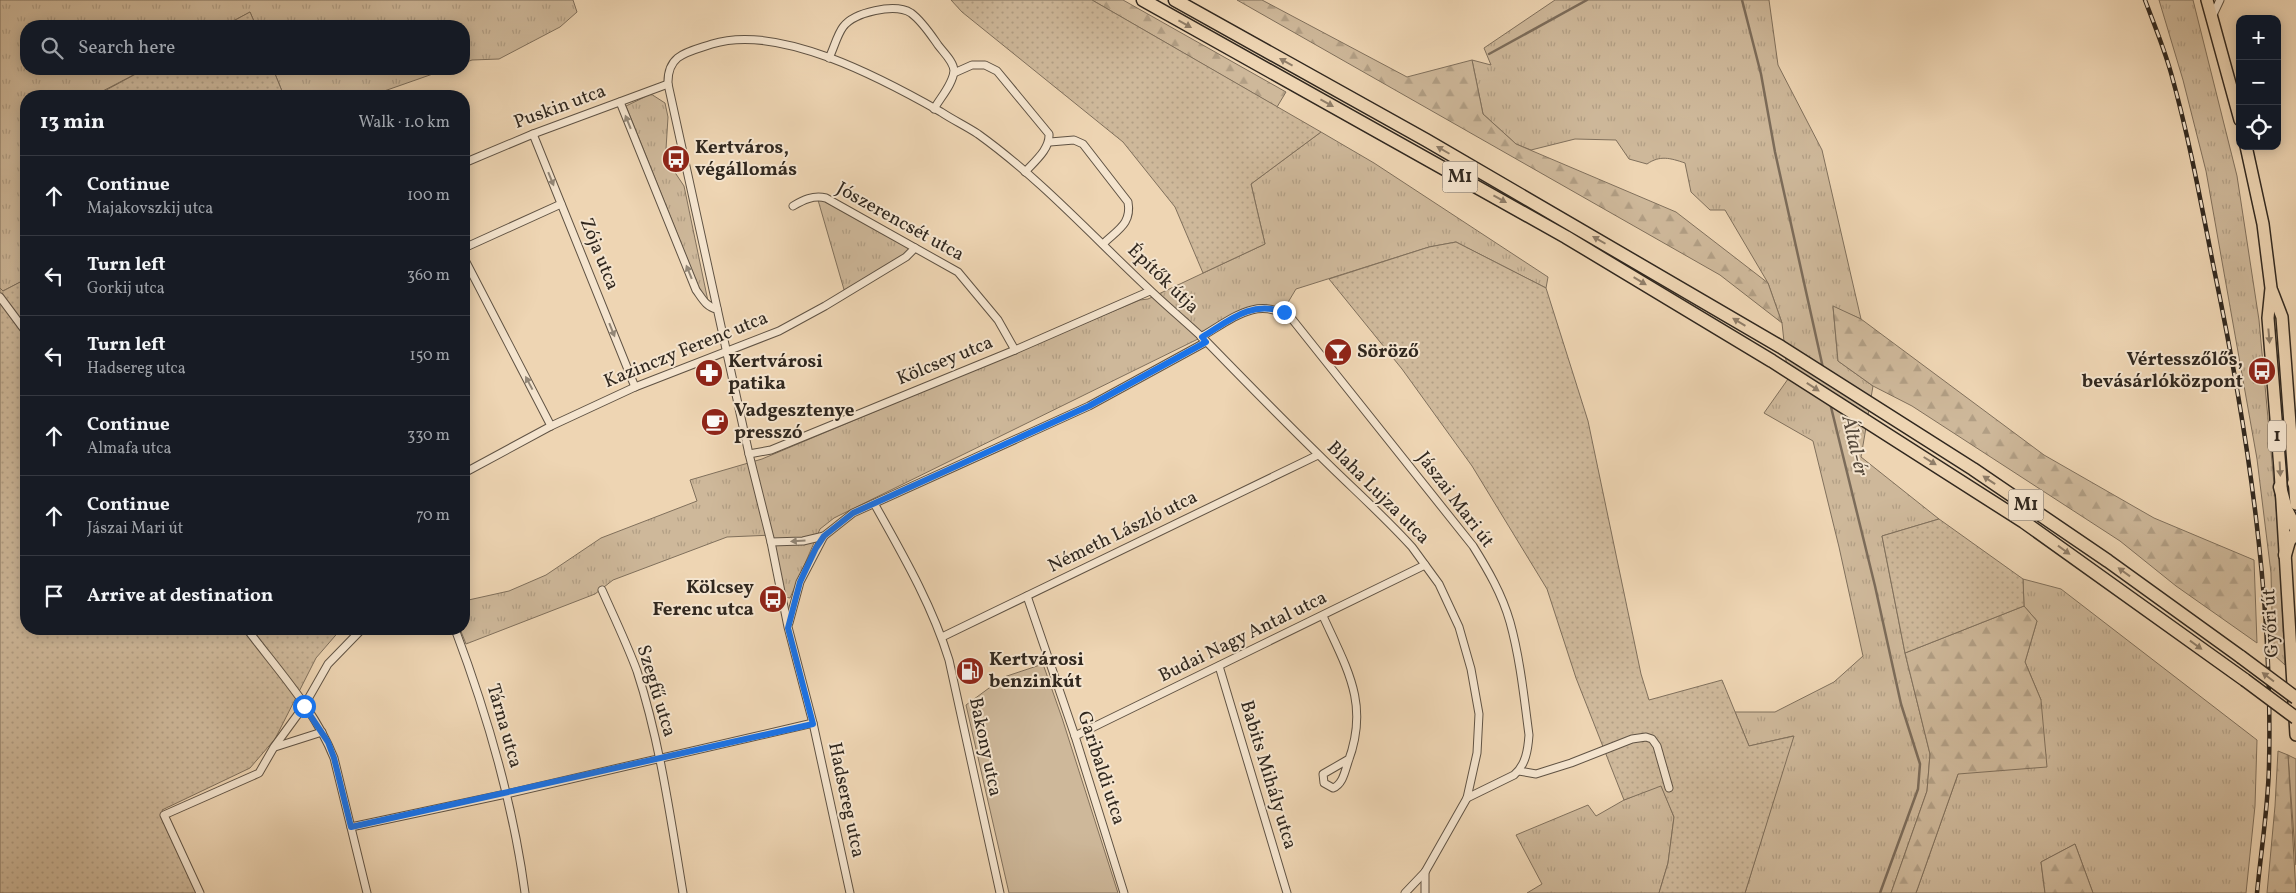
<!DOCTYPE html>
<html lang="en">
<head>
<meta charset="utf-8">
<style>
  body { margin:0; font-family:Vollkorn,serif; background:#20242c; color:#f1f3f6 }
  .controls { position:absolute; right:15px; top:15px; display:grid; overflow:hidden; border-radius:10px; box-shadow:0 2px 12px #0003 }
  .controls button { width:45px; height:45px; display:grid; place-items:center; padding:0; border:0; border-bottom:1px solid #363941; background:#171b24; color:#f1f3f6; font:25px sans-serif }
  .stop { position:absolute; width:15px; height:15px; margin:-11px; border:4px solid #1a73e8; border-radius:50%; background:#fff }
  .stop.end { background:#1a73e8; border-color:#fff; box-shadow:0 1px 5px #0008 }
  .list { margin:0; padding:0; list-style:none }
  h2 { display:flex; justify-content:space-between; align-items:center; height:65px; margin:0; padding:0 20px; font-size:21px }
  h2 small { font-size:16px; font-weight:400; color:#9ea1a6 }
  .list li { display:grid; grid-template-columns:32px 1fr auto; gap:15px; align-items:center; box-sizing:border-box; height:80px; padding:0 20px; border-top:1px solid #363941 }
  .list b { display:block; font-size:19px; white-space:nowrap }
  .list p { margin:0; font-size:16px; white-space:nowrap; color:#9ea1a6 }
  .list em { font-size:16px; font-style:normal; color:#9ea1a6 }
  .icon { flex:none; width:28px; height:28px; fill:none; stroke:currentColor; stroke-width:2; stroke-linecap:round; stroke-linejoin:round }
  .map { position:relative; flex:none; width:2296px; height:893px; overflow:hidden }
  .search { position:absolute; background:#171b24; box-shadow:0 2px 12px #0003; left:20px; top:20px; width:450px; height:55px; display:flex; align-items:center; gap:12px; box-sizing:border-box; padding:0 18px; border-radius:20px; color:#9ea1a6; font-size:19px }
  .panel { position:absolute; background:#171b24; box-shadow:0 2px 12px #0003; left:20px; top:90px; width:450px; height:545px; border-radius:20px }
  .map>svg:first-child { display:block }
  .grass { fill:url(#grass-tufts); stroke:#80705c }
  .forest { fill:url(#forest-firs); stroke:#80705c }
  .park { fill:#ceb89a; stroke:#80705c }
  .garden { fill:url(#garden-dots); stroke:#80705c }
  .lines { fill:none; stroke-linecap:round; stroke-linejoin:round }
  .stream { stroke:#7c6c5a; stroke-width:2.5 }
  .minor-casing { stroke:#605344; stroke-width:9 }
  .primary-casing { stroke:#31281f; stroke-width:14 }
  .motorway-casing { stroke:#31281f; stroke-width:15 }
  .minor { stroke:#f4e4ce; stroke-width:7 }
  .primary { stroke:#eed5b3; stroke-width:11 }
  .motorway { stroke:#eed5b3; stroke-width:12 }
  .rail-casing { stroke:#31281f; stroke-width:4.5 }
  .rail { stroke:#f4e4ce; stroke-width:2.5; stroke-dasharray:8; stroke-linecap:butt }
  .motorway-bridge-casing { stroke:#31281f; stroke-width:15; stroke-linecap:butt }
  .motorway-bridge { stroke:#eed5b3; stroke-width:12 }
  .oneway { fill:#907e69 }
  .oneway2 { fill:#928676 }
  .route { stroke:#1a73e8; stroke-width:6 }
  .labels { text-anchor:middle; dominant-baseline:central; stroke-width:4; stroke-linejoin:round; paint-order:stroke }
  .shield { fill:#f4e4ce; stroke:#6c6054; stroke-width:1 }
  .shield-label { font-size:18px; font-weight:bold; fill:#31281f }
  .street-label { font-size:19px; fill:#31281f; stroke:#f4e4ce }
  .poi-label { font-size:19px; font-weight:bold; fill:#31281f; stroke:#f4e4ce; text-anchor:start }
  .water-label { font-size:20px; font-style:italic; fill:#564a3c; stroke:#f4e4ce }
</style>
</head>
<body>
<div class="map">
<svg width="2296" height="893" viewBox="0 0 2296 893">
  <defs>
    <pattern id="grass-tufts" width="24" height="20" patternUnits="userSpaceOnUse" patternTransform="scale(1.25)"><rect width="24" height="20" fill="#ceb89a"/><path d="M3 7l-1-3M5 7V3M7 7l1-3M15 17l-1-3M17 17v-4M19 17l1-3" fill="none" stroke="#b19e84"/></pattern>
    <pattern id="forest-firs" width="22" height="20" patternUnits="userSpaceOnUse" patternTransform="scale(1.25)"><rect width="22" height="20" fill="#ceb89a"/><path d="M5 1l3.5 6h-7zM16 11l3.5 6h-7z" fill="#b19e84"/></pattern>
    <pattern id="garden-dots" width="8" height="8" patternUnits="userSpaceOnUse" patternTransform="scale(1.25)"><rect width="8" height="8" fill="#ceb89a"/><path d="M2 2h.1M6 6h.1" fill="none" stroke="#b19e84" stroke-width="1.8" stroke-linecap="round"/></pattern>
  </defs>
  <rect width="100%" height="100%" fill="#eed5b3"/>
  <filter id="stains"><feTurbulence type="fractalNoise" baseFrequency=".004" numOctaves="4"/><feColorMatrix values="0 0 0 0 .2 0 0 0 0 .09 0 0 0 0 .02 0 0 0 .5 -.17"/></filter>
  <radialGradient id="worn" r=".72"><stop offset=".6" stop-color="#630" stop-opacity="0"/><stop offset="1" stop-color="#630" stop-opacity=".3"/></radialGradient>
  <g class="grass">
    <path d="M0,0H573L577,12L560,27L499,59L472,60L464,63V26H256L250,12L224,26H26V69H145L97,94L98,96H26V279L3,291L0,288Z"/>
    <path d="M1555,0H1769L1778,65L1822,150L1861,319L1833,307L1838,361L1873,386L1861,457L1939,519L1882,536L1905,653L1930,754L1927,791L1891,893H1745L1793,736L1749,746L1735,712H1775L1834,682L1863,656L1839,547L1813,441L1764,413L1788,379L1782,323L1768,283L1725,210H1710L1691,192L1685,163C1670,158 1660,155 1647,164L1629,159L1616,140L1575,139L1531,150L1516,144L1483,114L1472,60L1491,65L1484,48Z"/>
    <path d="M2159,0H2193L2237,176L2259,320L2279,539L2285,665L2273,654L2271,573L2257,459L2206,171L2183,80Z"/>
    <path d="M273,69H447L370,96H284Z"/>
    <path d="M651,94L665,103L668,117L666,149L670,165L684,186L709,306L699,288L626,106Z"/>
    <path d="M1321,132L1374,163L1548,277L1546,288L1456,242L1429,247L1296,289L1284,309C1246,299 1228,319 1198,339L834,518L820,529L790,598L785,597L773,535L727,537L613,580L595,594L466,644L460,629H464V601L509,591L546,575L601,538L697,501L690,480L762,459L1140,300L1148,299L1265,244L1251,184Z"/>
    <path d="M820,199L910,249L903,257L845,293L818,200Z"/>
    <path d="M2023,579L2061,589L2257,740L2255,806L2246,893H2093L2075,844L2041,862L2045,893H1916L1958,774L2041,700L2025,662L2037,621L2024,606Z"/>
    <path d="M2288,755L2296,759V865Z"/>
    <path d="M1661,785L1674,817L1668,863L1659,893H1527L1542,884L1516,835L1588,805L1596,816L1624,800Z"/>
  </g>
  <g class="forest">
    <path d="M1092,0H1123L1286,92L1277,107Z"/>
    <path d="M1237,0H1262L1407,77L1472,60L1483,114L1516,144L1676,212L1768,283L1782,323L1720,275Z"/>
    <path d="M1833,306L1861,319L2044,455L2154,518L2254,560L2257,643L2176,586L2120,541L1912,406L1873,386L1838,361Z"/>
    <path d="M2024,606L2037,621L2025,662L2041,700L2047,767L1958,774L1916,893H1891L1927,791L1930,754L1905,653Z"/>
    <path d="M2278,751L2288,755L2296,893H2267L2275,806Z"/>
    <path d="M2075,844L2093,893H2045L2041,862Z"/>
  </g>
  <path class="park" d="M1043,664L1062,718L1118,893H1009L966,705L1004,677Z"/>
  <g class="garden">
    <path d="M951,0H1092L1321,132L1251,184L1265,244L1203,273L1175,207L1123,142L962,12Z"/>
    <path d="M250,12L256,26H224Z"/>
    <path d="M145,69H273L284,96H98L97,95Z"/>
    <path d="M1456,242L1546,288L1588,421L1641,674L1649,700L1722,680L1749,746L1794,736L1745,893H1659L1668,863L1674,817L1661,786L1624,800L1576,678L1547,589L1472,466L1402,369L1329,279L1429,247Z"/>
    <path d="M26,279V629H341L316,658L275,739L250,768L162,810L200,893H0V288L3,291Z"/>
    <path d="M1939,519L2023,579L2024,606L1905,653L1882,536Z"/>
  </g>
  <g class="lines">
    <g class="stream">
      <path d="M1742,0L1761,74L1775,152L1823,368"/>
      <path d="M1489,54L1587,0"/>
      <path d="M1830,403L1875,586L1901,704L1920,764L1918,789L1880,893"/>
    </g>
    <defs>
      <g id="minor">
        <path d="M2212,17L2220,0"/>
        <path d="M829,58C834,48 837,35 843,27C854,12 895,3 911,13C922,21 931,35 938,45C944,53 954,62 954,71C953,84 940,98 934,109"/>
        <path d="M954,73L972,65H985L997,71L1049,134C1050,149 1035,161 1025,172"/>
        <path d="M620,102L696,290C702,298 706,307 717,309"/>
        <path d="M533,134L635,387"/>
        <path d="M1050,142L1074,140L1083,144L1128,202C1132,224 1117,230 1103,244"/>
        <path d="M464,163L533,134L668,84"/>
        <path d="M793,206C803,200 813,195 826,198L958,272L998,320L1015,350"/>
        <path d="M464,248L561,204"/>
        <path d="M464,258L551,426"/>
        <path d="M0,297L26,332"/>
        <path d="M1201,337C1232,319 1258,294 1292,319L1473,546C1488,570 1502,594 1510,622C1520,658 1524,697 1529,735C1528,749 1526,765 1514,775L1467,798"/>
        <path d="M749,454L771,450L1015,350L1150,291"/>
        <path d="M464,473L551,426L635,387L779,331L825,306L906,257L915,248"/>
        <path d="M875,505C903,555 932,605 949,660L1000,893"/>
        <path d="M771,542L803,541L824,536L853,513L1089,406L1206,342"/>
        <path d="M602,590C614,617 627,644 637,671C660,741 671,821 683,893"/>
        <path d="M1027,596L1075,736L1124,893"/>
        <path d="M1323,616C1347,669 1370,704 1348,762C1345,771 1343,784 1333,788L1324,783L1323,774L1349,759"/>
        <path d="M789,623L800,582L824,536"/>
        <path d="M247,629C277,669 315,710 334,758L367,893"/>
        <path d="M455,629C487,714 513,803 525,893"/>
        <path d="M942,637L1318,455"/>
        <path d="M1219,666L1287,893"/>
        <path d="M1075,736L1425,565"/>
        <path d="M275,747L322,732"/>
        <path d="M1519,771L1536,774L1571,763L1632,739L1646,737L1652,739L1657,746L1669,788"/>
        <path d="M351,827L506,794L813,723"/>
        <path d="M200,893L164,815L259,773L274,747L304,706L328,664L362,629"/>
        <path d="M850,893L813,723L788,627L771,542L749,454L668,84C667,54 688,52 712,44C779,23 883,79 941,112C953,120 966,126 978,134C1042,180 1094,238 1152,292C1169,308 1188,324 1205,340C1243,379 1281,418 1320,456C1350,486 1383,515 1412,547L1439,584L1459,627L1471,669L1479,714L1477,753L1467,798L1425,872L1405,893"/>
        <path d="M1425,893V872"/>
      </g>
      <g id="primary">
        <path d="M2207,0L2240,120"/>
        <path d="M2246,146L2263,224L2271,288L2268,318L2280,469L2296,735"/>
        <path d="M2272,291L2282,317L2296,504"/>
      </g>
      <g id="motorway">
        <path d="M1143,0L1566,237L1772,361L2024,522L2245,680"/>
        <path d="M1175,0L1426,140L1781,347L1973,469L2108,561L2241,657"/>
        <path d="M2294,483L2296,486"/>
        <path d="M2280,487L2286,509L2296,529"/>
        <path d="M2285,555L2289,541L2296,533"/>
      </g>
    </defs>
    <use href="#minor" class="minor-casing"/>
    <use href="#primary" class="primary-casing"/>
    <use href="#motorway" class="motorway-casing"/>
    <use href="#minor" class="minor"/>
    <use href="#primary" class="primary"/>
    <use href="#motorway" class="motorway"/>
    <defs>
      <path id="rail" d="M2145,0C2154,24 2164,48 2171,73C2189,137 2201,203 2214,269C2248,432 2273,599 2269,766C2268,808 2261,851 2257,893"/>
    </defs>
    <use href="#rail" class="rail-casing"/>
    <use href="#rail" class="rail"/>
    <defs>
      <g id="motorway-bridge">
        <path d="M2241,657L2296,698"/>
        <path d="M2245,680L2296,718"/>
      </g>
    </defs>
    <use href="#motorway-bridge" class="motorway-bridge-casing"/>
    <use href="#motorway-bridge" class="motorway-bridge"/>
  </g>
  <defs><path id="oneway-solid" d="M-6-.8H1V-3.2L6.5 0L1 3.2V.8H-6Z" transform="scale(1.25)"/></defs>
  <g class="oneway">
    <use href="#oneway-solid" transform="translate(1185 24) rotate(29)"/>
    <use href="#oneway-solid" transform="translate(1286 62) rotate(-151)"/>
    <use href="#oneway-solid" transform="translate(1327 103) rotate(29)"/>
    <use href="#oneway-solid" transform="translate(1443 150) rotate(-150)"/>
    <use href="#oneway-solid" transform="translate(1500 199) rotate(29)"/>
    <use href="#oneway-solid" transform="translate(1599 240) rotate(-150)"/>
    <use href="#oneway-solid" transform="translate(1640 281) rotate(31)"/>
    <use href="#oneway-solid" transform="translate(1739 322) rotate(-149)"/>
    <use href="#oneway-solid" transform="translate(2269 336) rotate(85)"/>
    <use href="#oneway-solid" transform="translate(1813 387) rotate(33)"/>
    <use href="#oneway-solid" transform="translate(1930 461) rotate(32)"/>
    <use href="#oneway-solid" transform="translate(2280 469) rotate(87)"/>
    <use href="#oneway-solid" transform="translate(1989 480) rotate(-146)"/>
    <use href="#oneway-solid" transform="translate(2064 550) rotate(36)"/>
    <use href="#oneway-solid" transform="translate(2124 572) rotate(-144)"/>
    <use href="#oneway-solid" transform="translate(2196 645) rotate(36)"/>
    <use href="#oneway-solid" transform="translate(2268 677) rotate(-143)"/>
  </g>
  <g class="oneway2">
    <use href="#oneway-solid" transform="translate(628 122) rotate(-112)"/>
    <use href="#oneway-solid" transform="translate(551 179) rotate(68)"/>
    <use href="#oneway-solid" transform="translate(689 272) rotate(-112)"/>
    <use href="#oneway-solid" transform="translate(612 330) rotate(68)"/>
    <use href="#oneway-solid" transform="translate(529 383) rotate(-118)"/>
    <use href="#oneway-solid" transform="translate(798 541) rotate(176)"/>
  </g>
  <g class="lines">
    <path class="route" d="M304,706L328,742L334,758L351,827L813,724L788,628L800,582L816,548L824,536L853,513L1089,406L1206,342L1202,337C1229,321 1250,300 1284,312"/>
  </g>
  <defs>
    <symbol id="bus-disc" viewBox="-11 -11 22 22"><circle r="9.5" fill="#8f2418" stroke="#f4e4ce"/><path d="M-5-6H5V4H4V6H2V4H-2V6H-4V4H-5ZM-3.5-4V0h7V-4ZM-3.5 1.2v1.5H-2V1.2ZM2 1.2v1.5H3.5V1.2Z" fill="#fff"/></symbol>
    <symbol id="bar-disc" viewBox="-11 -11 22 22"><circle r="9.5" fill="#8f2418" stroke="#f4e4ce"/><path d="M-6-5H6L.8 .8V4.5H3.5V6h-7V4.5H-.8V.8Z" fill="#fff"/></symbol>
    <symbol id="pharmacy-disc" viewBox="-11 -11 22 22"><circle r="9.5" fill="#8f2418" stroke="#f4e4ce"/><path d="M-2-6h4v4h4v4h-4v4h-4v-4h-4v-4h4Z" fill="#fff"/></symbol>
    <symbol id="cafe-disc" viewBox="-11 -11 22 22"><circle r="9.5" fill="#8f2418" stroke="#f4e4ce"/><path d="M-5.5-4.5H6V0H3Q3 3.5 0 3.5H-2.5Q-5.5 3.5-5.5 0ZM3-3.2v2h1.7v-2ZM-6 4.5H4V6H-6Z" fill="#fff"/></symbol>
    <symbol id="fuel-disc" viewBox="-11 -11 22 22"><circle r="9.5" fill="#8f2418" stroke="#f4e4ce"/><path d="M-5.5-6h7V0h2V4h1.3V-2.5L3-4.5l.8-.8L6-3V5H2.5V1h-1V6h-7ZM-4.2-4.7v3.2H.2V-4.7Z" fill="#fff"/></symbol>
  </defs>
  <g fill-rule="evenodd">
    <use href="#bus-disc" x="660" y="143" width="32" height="32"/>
    <use href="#bar-disc" x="1322" y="336" width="32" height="32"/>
    <use href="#bus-disc" x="2246" y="355" width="32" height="32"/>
    <use href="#pharmacy-disc" x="693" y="357" width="32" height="32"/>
    <use href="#cafe-disc" x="699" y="406" width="32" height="32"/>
    <use href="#bus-disc" x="757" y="583" width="32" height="32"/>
    <use href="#fuel-disc" x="954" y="655" width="32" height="32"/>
  </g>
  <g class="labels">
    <g class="shield">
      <rect x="1442.5" y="161.5" width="35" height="31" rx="4"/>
      <rect x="2268" y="420.5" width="18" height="31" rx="4"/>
      <rect x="2008.5" y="489.5" width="35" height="31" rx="4"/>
    </g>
    <g class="shield-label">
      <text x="1460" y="177">M1</text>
      <text x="2277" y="436">1</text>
      <text x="2026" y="505">M1</text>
    </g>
    <g class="street-label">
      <text transform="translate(560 107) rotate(-20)">Puskin utca</text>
      <text transform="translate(900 222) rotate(29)">Jószerencsét utca</text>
      <text transform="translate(599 254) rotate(68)">Zója utca</text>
      <text transform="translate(1163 279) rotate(44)">Építők útja</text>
      <text transform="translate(686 350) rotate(-22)">Kazinczy Ferenc utca</text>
      <text transform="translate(945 361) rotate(-22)">Kölcsey utca</text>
      <text transform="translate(1378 493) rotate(45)">Blaha Lujza utca</text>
      <text transform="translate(1455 500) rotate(53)">Jászai Mari út</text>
      <text transform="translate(1123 532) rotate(-26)">Németh László utca</text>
      <text transform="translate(2271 623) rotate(-93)">Győri út</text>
      <text transform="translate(1243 637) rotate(-26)">Budai Nagy Antal utca</text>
      <text transform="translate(656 691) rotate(73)">Szegfű utca</text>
      <text transform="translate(504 726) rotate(74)">Tárna utca</text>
      <text transform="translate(985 747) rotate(78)">Bakony utca</text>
      <text transform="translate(1101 768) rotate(72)">Garibaldi utca</text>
      <text transform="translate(1268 775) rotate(73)">Babits Mihály utca</text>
      <text transform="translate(846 800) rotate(78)">Hadsereg utca</text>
    </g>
    <g class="poi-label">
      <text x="695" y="148">Kertváros,<tspan x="695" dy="22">végállomás</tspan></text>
      <text x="1357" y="352">Söröző</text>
      <text x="2243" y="360" text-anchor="end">Vértesszőlős,<tspan x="2243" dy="22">bevásárlóközpont</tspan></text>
      <text x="728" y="362">Kertvárosi<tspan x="728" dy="22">patika</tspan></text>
      <text x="734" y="411">Vadgesztenye<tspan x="734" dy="22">presszó</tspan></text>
      <text x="754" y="588" text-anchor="end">Kölcsey<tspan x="754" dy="22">Ferenc utca</tspan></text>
      <text x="989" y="660">Kertvárosi<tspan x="989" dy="22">benzinkút</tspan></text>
    </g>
    <g class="water-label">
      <text transform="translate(1854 446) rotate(77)">Által-ér</text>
    </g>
  </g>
  <rect width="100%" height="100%" filter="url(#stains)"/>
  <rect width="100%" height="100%" fill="url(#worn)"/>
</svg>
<div class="controls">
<button>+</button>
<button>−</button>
<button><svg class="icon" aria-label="locate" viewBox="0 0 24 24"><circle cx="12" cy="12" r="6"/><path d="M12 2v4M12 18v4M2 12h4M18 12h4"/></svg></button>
</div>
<div class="stop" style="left:304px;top:706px"></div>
<div class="stop end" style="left:1284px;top:312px"></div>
<div class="search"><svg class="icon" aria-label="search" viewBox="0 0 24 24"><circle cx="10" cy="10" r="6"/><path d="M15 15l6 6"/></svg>Search here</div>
<section class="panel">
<h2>13 min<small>Walk · 1.0 km</small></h2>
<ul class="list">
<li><svg class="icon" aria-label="ahead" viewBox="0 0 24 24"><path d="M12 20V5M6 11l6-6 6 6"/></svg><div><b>Continue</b><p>Majakovszkij utca</p></div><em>100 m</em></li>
<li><svg class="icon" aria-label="left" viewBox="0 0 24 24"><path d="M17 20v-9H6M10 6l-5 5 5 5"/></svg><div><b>Turn left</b><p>Gorkij utca</p></div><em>360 m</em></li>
<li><svg class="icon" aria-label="left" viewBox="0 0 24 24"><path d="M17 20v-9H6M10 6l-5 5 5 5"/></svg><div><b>Turn left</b><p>Hadsereg utca</p></div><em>150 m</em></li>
<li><svg class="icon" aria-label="ahead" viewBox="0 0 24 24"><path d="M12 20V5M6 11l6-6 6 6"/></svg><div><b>Continue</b><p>Almafa utca</p></div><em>330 m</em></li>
<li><svg class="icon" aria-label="ahead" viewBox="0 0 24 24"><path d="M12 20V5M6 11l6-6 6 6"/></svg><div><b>Continue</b><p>Jászai Mari út</p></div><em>70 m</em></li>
<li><svg class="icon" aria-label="arrive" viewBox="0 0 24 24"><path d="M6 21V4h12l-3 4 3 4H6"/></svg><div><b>Arrive at destination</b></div></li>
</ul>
</section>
</div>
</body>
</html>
